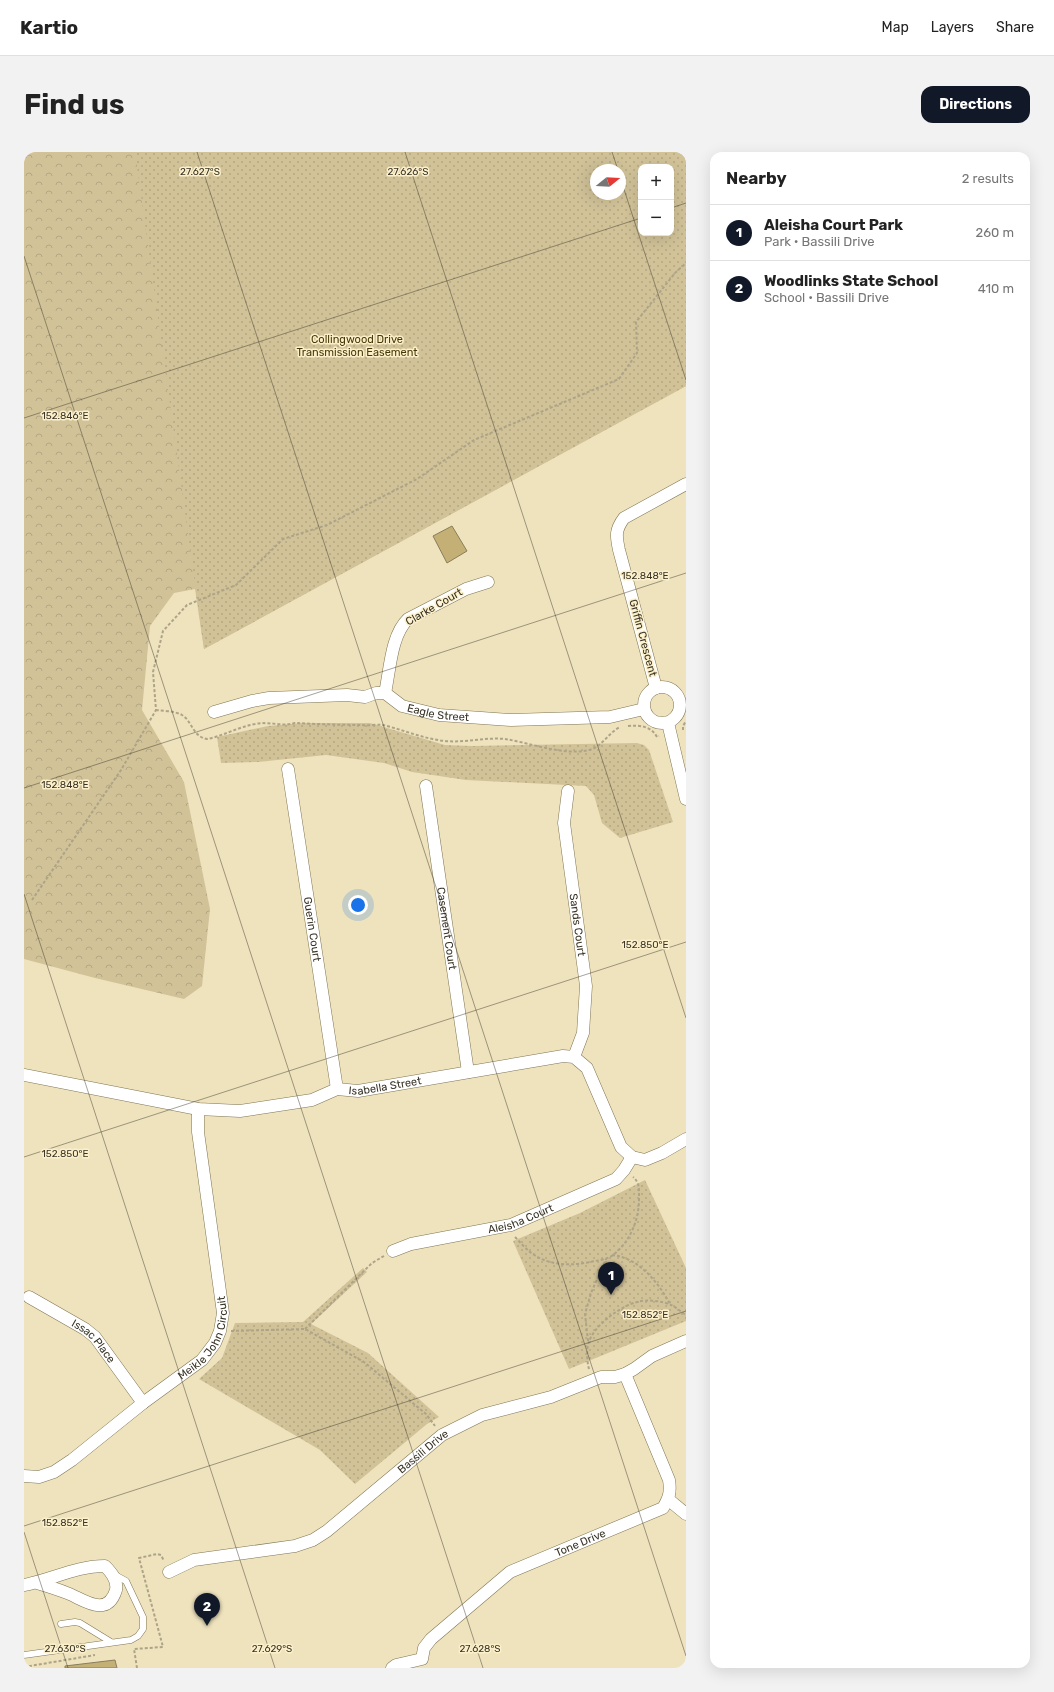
<!DOCTYPE html>
<html lang="en">
<head>
<meta charset="utf-8">
<style>
  body { margin:0; font-family:Rubik,sans-serif; background:#f2f2f2; color:#222 }
  .controls { position:absolute; right:12px; top:12px; display:grid; overflow:hidden; border-radius:8px; box-shadow:0 4px 16px #0002 }
  .controls button { width:36px; height:36px; display:grid; place-items:center; padding:0; border:0; border-bottom:1px solid #e0e0e0; background:#fff; color:#222; font:20px sans-serif }
  .compass { position:absolute; left:566px; top:12px; width:36px; height:36px; border-radius:50%; background:#fff; box-shadow:0 4px 16px #0002; rotate:72deg }
  .you { position:absolute; left:334px; top:753px; width:14px; height:14px; margin:-10px; border:3px solid #fff; border-radius:50%; background:#1a73e8; box-shadow:0 0 0 6px #1a73e833 }
  .badge { display:grid; place-items:center; width:26px; height:26px; border-radius:50%; background:#111827; color:#fff; font-size:13px; font-weight:700 }
  .pin { position:absolute; translate:-50% -33px; filter:drop-shadow(0 1px 2px #0008) }
  .pin::after { content:''; position:absolute; top:21px; width:14px; height:12px; background:inherit; clip-path:polygon(0 0,100% 0,50% 100%) }
  .list { margin:0; padding:0; list-style:none }
  h2 { display:flex; justify-content:space-between; align-items:center; height:52px; margin:0; padding:0 16px; font-size:17px }
  h2 small { font-size:13px; font-weight:400; color:#767676 }
  .list li { display:grid; grid-template-columns:26px 1fr auto; gap:12px; align-items:center; box-sizing:border-box; height:56px; padding:0 16px; border-top:1px solid #e0e0e0 }
  .list b { display:block; font-size:15px; white-space:nowrap }
  .list p { margin:0; font-size:13px; white-space:nowrap; color:#767676 }
  .list em { font-size:13px; font-style:normal; color:#767676 }
  .map { position:relative; flex:none; width:662px; height:1516px; overflow:hidden; border-radius:12px }
  header { display:flex; align-items:center; gap:24px; box-sizing:border-box; height:56px; padding:0 20px; background:#fff; border-bottom:1px solid #e0e0e0 }
  header strong { font-size:19px }
  nav { display:flex; gap:22px; margin-inline-start:auto; font-size:14px }
  .intro { display:flex; align-items:center; justify-content:space-between; box-sizing:border-box; height:96px; padding:0 24px }
  h1 { margin:0; font-size:28px }
  .button { padding:10px 18px; border-radius:12px; background:#111827; color:#fff; font-size:14px; font-weight:700 }
  main { display:flex; gap:24px; padding:0 24px }
  aside { flex:1; background:#fff; border-radius:12px; box-shadow:0 4px 16px #0002 }
  .map>svg:first-child { display:block }
  .forest { fill:url(#forest-crowns); fill-rule:evenodd }
  .park { fill:url(#park-dots); fill-rule:evenodd }
  .building { fill:#c4b075; stroke:#897e5c }
  .lines { fill:none; stroke-linecap:round; stroke-linejoin:round }
  .service-casing { stroke:#7f7453; stroke-width:7 }
  .minor-casing { stroke:#7f7453; stroke-width:13 }
  .path { stroke:#ada487; stroke-width:2; stroke-dasharray:3 2; stroke-linecap:butt }
  .service { stroke:#fff; stroke-width:6 }
  .minor { stroke:#fff; stroke-width:12 }
  .ticks { fill:none; stroke:#383325; stroke-width:1; stroke-opacity:0.45 }
  .labels { text-anchor:middle; dominant-baseline:central; stroke-width:3; stroke-linejoin:round; paint-order:stroke }
  .park-label { font-size:11px; fill:#463806; stroke:#fcf0cb }
  .street-label { font-size:11px; fill:#383325; stroke:#fcf0cb }
  .ticks-label { font-size:10px; text-anchor:middle; fill:#383325; stroke:#fcf0cb; stroke-width:3; stroke-linejoin:round; paint-order:stroke }
</style>
</head>
<body>
<header>
<strong>Kartio</strong>
<nav><a>Map</a><a>Layers</a><a>Share</a></nav>
</header>
<div class="intro"><h1>Find us</h1><a class="button">Directions</a></div>
<main>
<div class="map">
<svg width="662" height="1516" viewBox="0 0 662 1516">
  <defs>
    <pattern id="forest-crowns" width="20" height="18" patternUnits="userSpaceOnUse"><rect width="20" height="18" fill="#d1c298"/><path d="M2 6a3 3 0 1 1 6 0M12 15a3 3 0 1 1 6 0" fill="none" stroke="#b4a783"/></pattern>
    <pattern id="park-dots" width="8" height="8" patternUnits="userSpaceOnUse"><rect width="8" height="8" fill="#d1c298"/><path d="M2 2h.1M6 6h.1" fill="none" stroke="#b4a783" stroke-width="1.8" stroke-linecap="round"/></pattern>
  </defs>
  <rect width="100%" height="100%" fill="#efe3be"/>
  <path class="forest" d="M0,0H662V234L180,497L171,437L150,441L126,474L118,558L160,630L186,757L178,834L160,847L71,826L0,807ZM617,15H647V81H617ZM572,18H596V42H572Z"/>
  <g class="park">
    <path d="M111,0H662V234L180,497ZM617,15H647V81H617ZM572,18H596V42H572Z"/>
    <path d="M279,571H346L421,593L448,594L613,591L620,593L625,598L649,670L596,686L578,671L570,643L562,634L442,628L388,620L360,611L302,603L234,610L197,611L193,585L244,574Z"/>
    <path d="M621,1028L662,1116V1169L545,1217L489,1089L556,1061Z"/>
    <path d="M339,1116L343,1120L287,1172L344,1201L415,1265L403,1272L331,1332L296,1298L175,1227L198,1206L211,1171L279,1170Z"/>
  </g>
  <g class="building">
    <path d="M428,374L443,399L423,411L409,384Z"/>
    <path d="M91,1508L93,1516H41V1514Z"/>
  </g>
  <g class="lines">
    <defs>
      <g id="service">
        <path d="M37,1472L51,1470L56,1471L87,1490"/>
        <path d="M0,1503L107,1488L114,1484L119,1477V1465L102,1429L91,1423"/>
      </g>
      <g id="minor">
        <circle cx="638" cy="553" r="18"/>
        <path d="M632,536L595,398C592,384 591,378 600,366L662,332"/>
        <path d="M361,541C366,518 367,483 384,467L442,437L464,430"/>
        <path id="s1" d="M190,560L228,549L245,546L323,543L341,545L352,541H361L378,554L415,563L487,568L586,565L620,557"/>
        <path d="M644,571L662,647"/>
        <path id="s2" d="M264,617L313,937"/>
        <path id="s3" d="M402,634L444,920"/>
        <path id="s4" d="M544,639L540,671L562,834L559,881L550,905"/>
        <path id="s5" d="M0,923L174,957L216,959L288,948L313,937L334,939L539,904L550,905L563,916L597,995L608,1005L621,1008L638,1001L662,987"/>
        <path id="s6" d="M369,1099L387,1092L487,1073L592,1027L600,1018L608,1005"/>
        <path id="s7" d="M5,1145L61,1177L71,1185L119,1251"/>
        <path id="s8" d="M0,1324L15,1325L30,1320L48,1308L119,1251L178,1208L191,1191L196,1179L199,1161L174,980V957"/>
        <path d="M645,1348L662,1362"/>
        <path id="s9" d="M145,1420L170,1408L271,1394L289,1388L303,1379L418,1283L458,1263L527,1245L577,1225H591L601,1222L610,1217L628,1204L662,1189"/>
        <path d="M0,1433C27,1428 52,1414 81,1414C87,1420 94,1428 92,1438C83,1467 59,1447 43,1441C33,1437 23,1434 13,1431"/>
        <path id="s10" d="M368,1516L372,1513L398,1507L400,1496L407,1487L486,1420L639,1356C645,1346 647,1340 645,1328L601,1222"/>
      </g>
    </defs>
    <use href="#service" class="service-casing"/>
    <use href="#minor" class="minor-casing"/>
    <g class="path">
      <path d="M132,558C140,559 151,559 158,563C168,569 169,585 183,587C199,584 214,575 231,572C245,569 258,575 271,571C293,572 316,573 338,573C345,574 353,572 359,573C380,578 400,587 421,589C441,591 461,585 481,587C507,591 539,604 565,598C578,595 584,581 596,575"/>
      <path d="M604,574C616,573 627,574 633,585L635,584"/>
      <path d="M659,578V574L662,569"/>
      <path d="M8,748L97,618L132,558L129,520L139,479L163,453L212,433L259,387L303,373L393,327L450,288L595,227L613,201L612,170L651,121L662,111"/>
      <path d="M491,1085C496,1090 501,1096 506,1100C525,1115 549,1114 571,1109C577,1108 584,1107 589,1103C606,1090 615,1068 615,1047C615,1037 616,1031 609,1025"/>
      <path d="M588,1103C615,1106 634,1130 646,1152"/>
      <path d="M281,1177L348,1111L360,1104"/>
      <path d="M207,1179L281,1177L340,1210L402,1262L411,1274"/>
      <path d="M564,1189L561,1162L567,1141L582,1107"/>
      <path d="M565,1217C563,1210 562,1197 565,1190C570,1173 597,1154 613,1150C622,1147 639,1149 647,1153C652,1155 657,1160 662,1163"/>
      <path d="M0,1515L71,1503"/>
      <path d="M113,1516L110,1497L139,1495L115,1406L133,1402L137,1403L140,1409"/>
    </g>
    <use href="#service" class="service"/>
    <use href="#minor" class="minor"/>
  </g>
  <path class="ticks" d="M173,0L662,1504M381,0L662,866M588,0L594,18M596,25L662,228M647,56L662,51M0,104L459,1516M0,266L617,66M0,636L662,421M0,742L251,1516M0,1005L662,790M0,1374L662,1159M0,1380L44,1516"/>
  <g class="labels">
    <g class="park-label">
      <text x="333" y="187">Collingwood Drive<tspan x="333" dy="13">Transmission Easement</tspan></text>
    </g>
    <g class="street-label">
      <text transform="translate(410 455) rotate(-30)">Clarke Court</text>
      <text transform="translate(619 486) rotate(75)">Griffin Crescent</text>
      <text stroke="none"><textPath href="#s1" startOffset="232">Eagle Street</textPath></text>
      <text stroke="none"><textPath href="#s4" startOffset="135">Sands Court</textPath></text>
      <text stroke="none"><textPath href="#s2" startOffset="162">Guerin Court</textPath></text>
      <text stroke="none"><textPath href="#s3" startOffset="144">Casement Court</textPath></text>
      <text stroke="none"><textPath href="#s5" startOffset="368">Isabella Street</textPath></text>
      <text stroke="none"><textPath href="#s6" startOffset="132">Aleisha Court</textPath></text>
      <text stroke="none"><textPath href="#s8" startOffset="237">Meikle John Circuit</textPath></text>
      <text stroke="none"><textPath href="#s7" startOffset="79">Issac Place</textPath></text>
      <text stroke="none"><textPath href="#s9" startOffset="290">Bassili Drive</textPath></text>
      <text stroke="none"><textPath href="#s10" startOffset="234">Tone Drive</textPath></text>
    </g>
  </g>
  <g class="ticks-label">
    <text x="176" y="23">27.627°S</text>
    <text x="384" y="23">27.626°S</text>
    <text x="41" y="267">152.846°E</text>
    <text x="621" y="427">152.848°E</text>
    <text x="41" y="636">152.848°E</text>
    <text x="621" y="796">152.850°E</text>
    <text x="41" y="1005">152.850°E</text>
    <text x="621" y="1166">152.852°E</text>
    <text x="41" y="1374">152.852°E</text>
    <text x="41" y="1500">27.630°S</text>
    <text x="248" y="1500">27.629°S</text>
    <text x="456" y="1500">27.628°S</text>
  </g>
</svg>
<div class="controls">
<button>+</button>
<button>−</button>
</div>
<svg class="compass" viewBox="-18 -18 36 36"><path d="M0-13l5 13h-10z" fill="#e53935"/><path d="M0 13l5-13h-10z" fill="#767676"/></svg>
<div class="you"></div>
<div class="pin badge" style="left:587px;top:1143px">1</div>
<div class="pin badge" style="left:183px;top:1474px">2</div>
</div>
<aside>
<h2>Nearby<small>2 results</small></h2>
<ul class="list">
<li><span class="badge">1</span><div><b>Aleisha Court Park</b><p>Park · Bassili Drive</p></div><em>260 m</em></li>
<li><span class="badge">2</span><div><b>Woodlinks State School</b><p>School · Bassili Drive</p></div><em>410 m</em></li>
</ul>
</aside>
</main>
</body>
</html>
